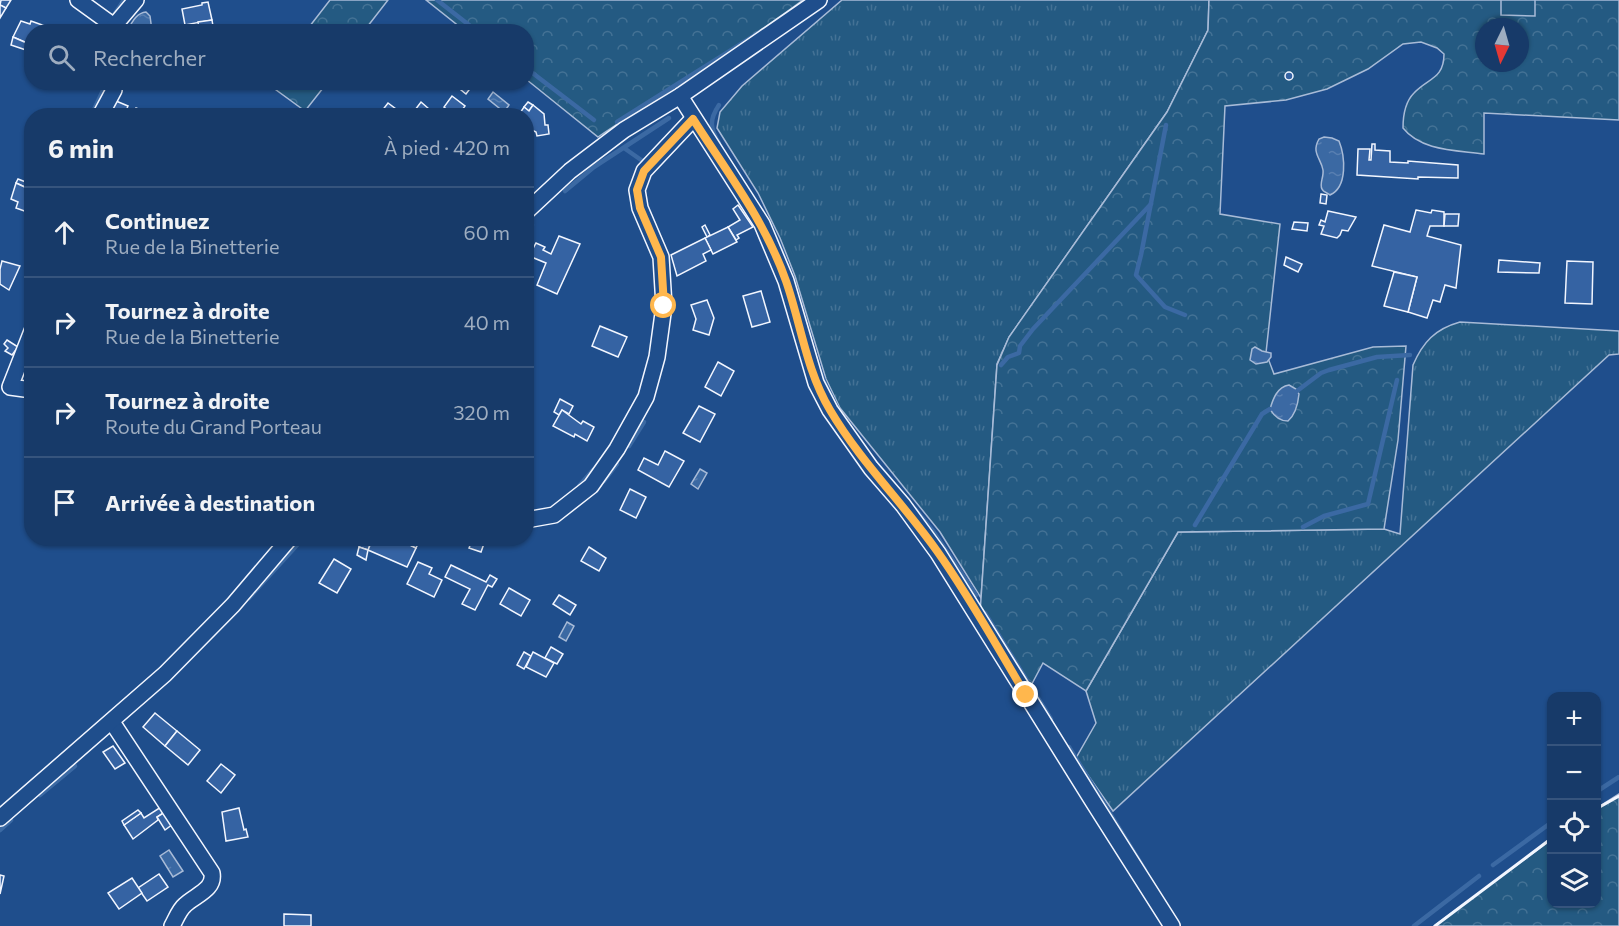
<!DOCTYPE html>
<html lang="fr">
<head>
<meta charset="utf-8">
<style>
  body { margin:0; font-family:Commissioner,sans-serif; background:#20416f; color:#f1f3f6 }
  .controls { position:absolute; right:18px; bottom:18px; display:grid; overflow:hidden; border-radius:12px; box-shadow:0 2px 4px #0004 }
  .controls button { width:54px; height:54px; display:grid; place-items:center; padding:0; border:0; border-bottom:2px solid #36547d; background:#173a69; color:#f1f3f6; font:30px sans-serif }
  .compass { position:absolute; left:1475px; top:18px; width:54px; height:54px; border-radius:50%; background:#173a69; box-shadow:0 2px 4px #0004; rotate:185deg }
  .stop { position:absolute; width:18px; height:18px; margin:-14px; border:4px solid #ffb74d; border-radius:50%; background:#fff }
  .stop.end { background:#ffb74d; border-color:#fff; box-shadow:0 2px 6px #0008 }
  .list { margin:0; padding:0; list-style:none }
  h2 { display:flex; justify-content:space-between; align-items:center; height:78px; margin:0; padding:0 24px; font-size:26px }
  h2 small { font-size:20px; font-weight:400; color:#9eadc0 }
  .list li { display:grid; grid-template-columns:39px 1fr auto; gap:18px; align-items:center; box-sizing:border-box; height:90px; padding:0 24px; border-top:2px solid #36547d }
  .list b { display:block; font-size:22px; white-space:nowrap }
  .list p { margin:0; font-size:20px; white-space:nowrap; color:#9eadc0 }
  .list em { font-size:20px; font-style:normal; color:#9eadc0 }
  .icon { flex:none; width:33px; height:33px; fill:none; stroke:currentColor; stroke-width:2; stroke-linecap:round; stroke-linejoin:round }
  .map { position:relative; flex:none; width:1619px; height:926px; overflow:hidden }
  .search { position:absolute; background:#173a69; box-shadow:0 2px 4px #0004; left:24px; top:24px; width:510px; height:66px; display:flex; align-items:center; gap:15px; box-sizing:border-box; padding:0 21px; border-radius:24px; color:#9eadc0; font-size:22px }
  .panel { position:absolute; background:#173a69; box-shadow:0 2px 4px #0004; left:24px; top:108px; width:510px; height:438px; border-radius:24px }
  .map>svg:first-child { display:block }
  .grass { fill:url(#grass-tufts); stroke:#a8bbd7; stroke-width:1.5 }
  .forest { fill:url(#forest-crowns); stroke:#a8bbd7; stroke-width:1.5; fill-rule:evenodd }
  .garden { fill:#245a82; stroke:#a8bbd7; stroke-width:1.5 }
  .water { fill:url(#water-ripples); stroke:#a8bbd7; stroke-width:1.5 }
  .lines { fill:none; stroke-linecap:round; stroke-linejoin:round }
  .stream { stroke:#3b69a3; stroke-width:4.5 }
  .building { fill:#3563a3; stroke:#f2f6ff; stroke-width:1.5 }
  .minor-casing { stroke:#f2f6ff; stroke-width:18 }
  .minor { stroke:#1f4e8c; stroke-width:15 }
  .wall { stroke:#f2f6ff; stroke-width:3 }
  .route { stroke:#ffb74d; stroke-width:8 }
</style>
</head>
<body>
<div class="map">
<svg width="1619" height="926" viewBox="0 0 1619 926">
  <defs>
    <pattern id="grass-tufts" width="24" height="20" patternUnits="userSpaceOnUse" patternTransform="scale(1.5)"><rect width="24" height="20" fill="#245a82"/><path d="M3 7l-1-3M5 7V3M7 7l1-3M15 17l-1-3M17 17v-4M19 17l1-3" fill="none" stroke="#447295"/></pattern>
    <pattern id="forest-crowns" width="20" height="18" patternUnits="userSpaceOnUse" patternTransform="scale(1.5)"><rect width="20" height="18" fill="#245a82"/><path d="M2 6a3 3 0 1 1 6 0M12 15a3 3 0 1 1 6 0" fill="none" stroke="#447295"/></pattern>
    <pattern id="water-ripples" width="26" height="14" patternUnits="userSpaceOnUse" patternTransform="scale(1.5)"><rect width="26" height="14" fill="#3b69a3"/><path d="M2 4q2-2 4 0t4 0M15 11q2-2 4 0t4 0" fill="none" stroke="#587fb1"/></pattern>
  </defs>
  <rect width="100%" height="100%" fill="#1f4e8c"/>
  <g class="grass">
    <path d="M842,0H1209L1208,30L1167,112L1009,337L997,364L981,598L940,532L840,408L826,379L795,276L780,238L758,193L717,128L720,112L742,86Z"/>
    <path d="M1460,322L1619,331V354L1609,355L1113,811L1076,758L1096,723L1086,691L1178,532L1384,529L1400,534L1413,365C1423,342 1435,329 1460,322Z"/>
  </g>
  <g class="forest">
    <path d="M330,0H388L364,31H306Z"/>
    <path d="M426,0H803C737,49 666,91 598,137L527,80L526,32L465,31Z"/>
    <path d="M1209,0H1619V120L1484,113V154C1456,150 1421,151 1403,128C1403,116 1405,102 1414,93C1428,78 1444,79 1444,54L1437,48L1421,42L1403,44L1368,69L1327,89L1286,100L1225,106L1220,214L1280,224L1266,353L1274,374L1373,347L1406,346L1398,440L1384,529L1178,532L1086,691L1043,663L1026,695L980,613L997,365L1009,337L1167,112L1208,30ZM1484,27H1520V63H1484Z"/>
    <path d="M269,82H327V83L305,111L268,84Z"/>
    <path d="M1619,794V926H1434L1551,840L1552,904H1596L1597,808Z"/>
  </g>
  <path class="garden" d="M1501,0H1535V16L1501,15Z"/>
  <g class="water">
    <path d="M146,12L150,16L152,31H128C131,23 136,13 146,12Z"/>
    <path d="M493,92L509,105L504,112L488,99Z"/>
    <path d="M1324,137L1332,138L1339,141C1345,156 1348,187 1330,195C1328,193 1323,192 1322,189C1319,184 1324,177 1323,170C1321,158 1311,153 1319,139Z"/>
    <path d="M1255,347L1262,351L1271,353V357L1267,362L1256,364L1250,360L1252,349Z"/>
    <path d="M1289,385L1296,389L1299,394C1298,404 1296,414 1288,421C1279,421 1274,416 1270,409C1273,399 1277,387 1289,385Z"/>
    <path d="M700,469L707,473L698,489L691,484Z"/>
    <path d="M567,622L574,626L566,641L559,637Z"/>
    <path d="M169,850L183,871L173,877L160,856Z"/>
  </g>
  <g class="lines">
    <g class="stream">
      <path d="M437,0L478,32"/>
      <path d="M114,15L124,0"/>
      <path d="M526,68L594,120"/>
      <path d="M719,105C709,120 710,128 719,143"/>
      <path d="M91,116L107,82"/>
      <path d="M617,122L760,32"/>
      <path d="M1166,125L1141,255L1136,275L1165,307L1185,315"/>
      <path d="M624,148L644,162L642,165"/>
      <path d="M565,191L594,167L669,118"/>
      <path d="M526,231L532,225"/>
      <path d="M774,235C797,280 804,329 822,376C826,387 833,399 838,410"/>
      <path d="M1001,365L1008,357L1019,353L1020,346L1033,329L1151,204"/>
      <path d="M1297,391L1321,373L1329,370L1377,357L1410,355"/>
      <path d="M629,446L644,422"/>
      <path d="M872,458L894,484"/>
      <path d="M604,481L617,464"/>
      <path d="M579,486L593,470"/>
      <path d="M915,509L933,531L976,595"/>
      <path d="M1195,525L1262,414L1270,409"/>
      <path d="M1303,527L1324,516L1368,504L1397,380"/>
      <path d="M249,598L298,544"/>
      <path d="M985,613L1051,719"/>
      <path d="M1069,747L1145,870"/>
      <path d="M1596,792L1619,777"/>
      <path d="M40,795L75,766"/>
      <path d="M0,830L11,820"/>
      <path d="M1493,865L1552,822"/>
      <path d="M1414,926L1479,876"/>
    </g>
  </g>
  <g class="building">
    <path d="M1,0H11L6,8L0,5Z"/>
    <path d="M208,2L212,20L185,25L182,9L202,5V3Z"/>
    <path d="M0,5L6,8L0,18Z"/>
    <path d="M212,20L213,26L199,28L198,22Z"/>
    <path d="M21,21L30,24L31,21L45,26L43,32H32V45L13,37Z"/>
    <path d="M13,37L29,44L26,50L11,45Z"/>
    <circle cx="1289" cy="76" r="4"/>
    <path d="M451,82H475L466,94Z"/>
    <path d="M452,96L465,106L458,116H455L444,107Z"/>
    <path d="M116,101L128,106L125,113L112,108Z"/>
    <path d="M421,102L437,116H378L388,103L396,109L397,113L415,110Z"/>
    <path d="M528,102L533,105L529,111L524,107Z"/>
    <path d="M533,105L544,114L545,125H548L549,134L537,136L536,132L526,127V116H518L524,107L529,111Z"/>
    <path d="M136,108L155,116H133Z"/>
    <path d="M1372,144H1375V150L1390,151V162L1408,163V161L1458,165V178L1418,177V179L1357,175L1358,149H1370L1369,160H1371Z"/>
    <path d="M18,179L31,184L29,189L16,183Z"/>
    <path d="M16,183L29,189L28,194L32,196L30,213L16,208L18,202L11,199Z"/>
    <path d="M1321,194L1327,195L1326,204L1320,203Z"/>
    <path d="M738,205L753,227L737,235L739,238L736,240L728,227L740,220L733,209Z"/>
    <path d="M1416,210L1431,213L1432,210L1444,212V226H1430L1427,236L1461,245L1456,288L1445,285L1440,302L1433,300L1427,318L1408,312L1417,277L1372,266L1384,225L1410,232Z"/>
    <path d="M1328,211L1356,217L1348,231L1342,230L1340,235L1337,238L1321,234L1324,226L1319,225L1321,220L1325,222Z"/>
    <path d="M1445,214H1459L1458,226H1444Z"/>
    <path d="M1294,222L1308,223L1307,231L1292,229Z"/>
    <path d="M705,225L710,235L707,237L702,227Z"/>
    <path d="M728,227L737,242L713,254L705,238Z"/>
    <path d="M559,236L580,244L557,294L537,285L546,263L529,256L536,243L545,247L543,250L551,254Z"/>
    <path d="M705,238L711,250L703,254L706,261L677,276L671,255Z"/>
    <path d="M1286,257L1302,264L1298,272L1284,265Z"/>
    <path d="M1499,260L1540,263L1539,273L1498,272Z"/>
    <path d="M2,261L20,266L9,290L0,284V269Z"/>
    <path d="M1567,261L1593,262L1592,304L1565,303Z"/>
    <path d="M1394,272L1417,277L1408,312L1384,306Z"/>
    <path d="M761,291L770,322L752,327L743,296Z"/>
    <path d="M707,300L714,318L709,335L693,330L696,319L691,305Z"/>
    <path d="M600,326L627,337L618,357L592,346Z"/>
    <path d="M7,340L18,347L12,355L5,351L8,348L4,344Z"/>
    <path d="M32,354V385L24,382Z"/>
    <path d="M718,362L734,371L721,396L705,387Z"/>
    <path d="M560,399L573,406L569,414L562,410L559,415L554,412Z"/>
    <path d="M699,406L715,414L700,442L683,433Z"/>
    <path d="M562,410L581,424L583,421L594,427L587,441L575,434L574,437L553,426Z"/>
    <path d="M665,451L684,461L669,487L638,470L644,458L658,465Z"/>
    <path d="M630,489L646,497L636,518L620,510Z"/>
    <path d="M362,538H373L368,550L359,547Z"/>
    <path d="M373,538H396L416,548L407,567L368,550Z"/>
    <path d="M473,538H486L481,552L469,548Z"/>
    <path d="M412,539L419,542L416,548L410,545Z"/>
    <path d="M359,547L368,550L366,560L357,555Z"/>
    <path d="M589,547L606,558L599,571L581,561Z"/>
    <path d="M334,559L351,569L337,593L319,583Z"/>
    <path d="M418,562L432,568L429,574L442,580L434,597L407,584Z"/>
    <path d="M451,565L486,582L490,575L497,579L492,587L488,585L475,610L462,604L470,589L445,577Z"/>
    <path d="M509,588L530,600L521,616L500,604Z"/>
    <path d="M559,595L576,605L570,615L553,604Z"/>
    <path d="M551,647L563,654L557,664L545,658Z"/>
    <path d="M524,652L531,656L524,669L517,665Z"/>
    <path d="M533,652L554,663L546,677L526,667Z"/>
    <path d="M155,713L177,731L165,746L143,727Z"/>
    <path d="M177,731L200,750L188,765L165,746Z"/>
    <path d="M113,746L125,763L115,769L103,752Z"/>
    <path d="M221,764L235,775L221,793L207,781Z"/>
    <path d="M161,807L165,812L157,817L158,820L133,839L124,825L141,813L144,818Z"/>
    <path d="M239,808L244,830L246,829L248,837L226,841L222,812Z"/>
    <path d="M138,810L141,813L124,825L122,821Z"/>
    <path d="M165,812L173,824L165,830L157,817Z"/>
    <path d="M159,874L168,887L147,901L138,888Z"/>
    <path d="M0,875L4,876L0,894Z"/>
    <path d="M132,878L142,893L119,909L108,893Z"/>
    <path d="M284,914L311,915V926H284Z"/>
  </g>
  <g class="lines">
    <defs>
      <g id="minor">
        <path d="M78,0L114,26"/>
        <path d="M115,32L114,26L136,0"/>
        <path d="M680,96L762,224L786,281L816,383L830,410L871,468L903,505L938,553L1092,800L1172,926"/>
        <path d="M100,116L114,90V82"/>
        <path d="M526,212L570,171L624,130L680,96L819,0"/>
        <path d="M32,331L10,387L32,390"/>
        <path d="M526,520L554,515L591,486L617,449L646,397L657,357L664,306L661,257L640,208L637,190L644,171L693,119"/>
        <path d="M112,722L212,873C215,890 195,895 185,905C179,910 176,919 172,926"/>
        <path d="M0,818L165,674L233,605L290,538"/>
      </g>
    </defs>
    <use href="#minor" class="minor-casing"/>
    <use href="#minor" class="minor"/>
    <g class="wall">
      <path d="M1596,809L1619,796"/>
      <path d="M1435,926L1552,838"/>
    </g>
  </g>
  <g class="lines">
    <path class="route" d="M664,306L661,257L640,208L637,190L644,171L693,119C727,172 765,221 786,281C801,324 806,370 830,410C860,461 903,503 937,551C970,597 997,647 1026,695"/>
  </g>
</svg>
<div class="controls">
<button>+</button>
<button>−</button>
<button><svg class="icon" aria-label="locate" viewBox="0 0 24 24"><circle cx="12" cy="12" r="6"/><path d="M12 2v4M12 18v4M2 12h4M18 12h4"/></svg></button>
<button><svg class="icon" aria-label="layers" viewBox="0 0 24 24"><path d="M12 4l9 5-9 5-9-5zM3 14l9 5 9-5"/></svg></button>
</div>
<svg class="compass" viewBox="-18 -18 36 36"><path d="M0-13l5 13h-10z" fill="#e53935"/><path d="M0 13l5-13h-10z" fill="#9eadc0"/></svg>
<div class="stop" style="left:664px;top:306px"></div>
<div class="stop end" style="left:1026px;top:695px"></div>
<div class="search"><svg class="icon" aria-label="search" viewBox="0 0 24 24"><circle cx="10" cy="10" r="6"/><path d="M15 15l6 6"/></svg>Rechercher</div>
<section class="panel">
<h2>6 min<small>À pied · 420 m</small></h2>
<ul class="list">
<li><svg class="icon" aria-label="ahead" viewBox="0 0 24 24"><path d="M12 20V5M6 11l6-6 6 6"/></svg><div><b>Continuez</b><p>Rue de la Binetterie</p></div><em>60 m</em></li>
<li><svg class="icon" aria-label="right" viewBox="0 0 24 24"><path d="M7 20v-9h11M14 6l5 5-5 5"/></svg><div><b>Tournez à droite</b><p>Rue de la Binetterie</p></div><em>40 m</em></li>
<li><svg class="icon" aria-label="right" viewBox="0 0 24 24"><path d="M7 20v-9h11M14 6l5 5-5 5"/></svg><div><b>Tournez à droite</b><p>Route du Grand Porteau</p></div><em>320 m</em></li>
<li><svg class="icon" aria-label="arrive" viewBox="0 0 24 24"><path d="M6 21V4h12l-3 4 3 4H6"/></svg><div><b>Arrivée à destination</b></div></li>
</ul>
</section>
</div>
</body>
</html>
